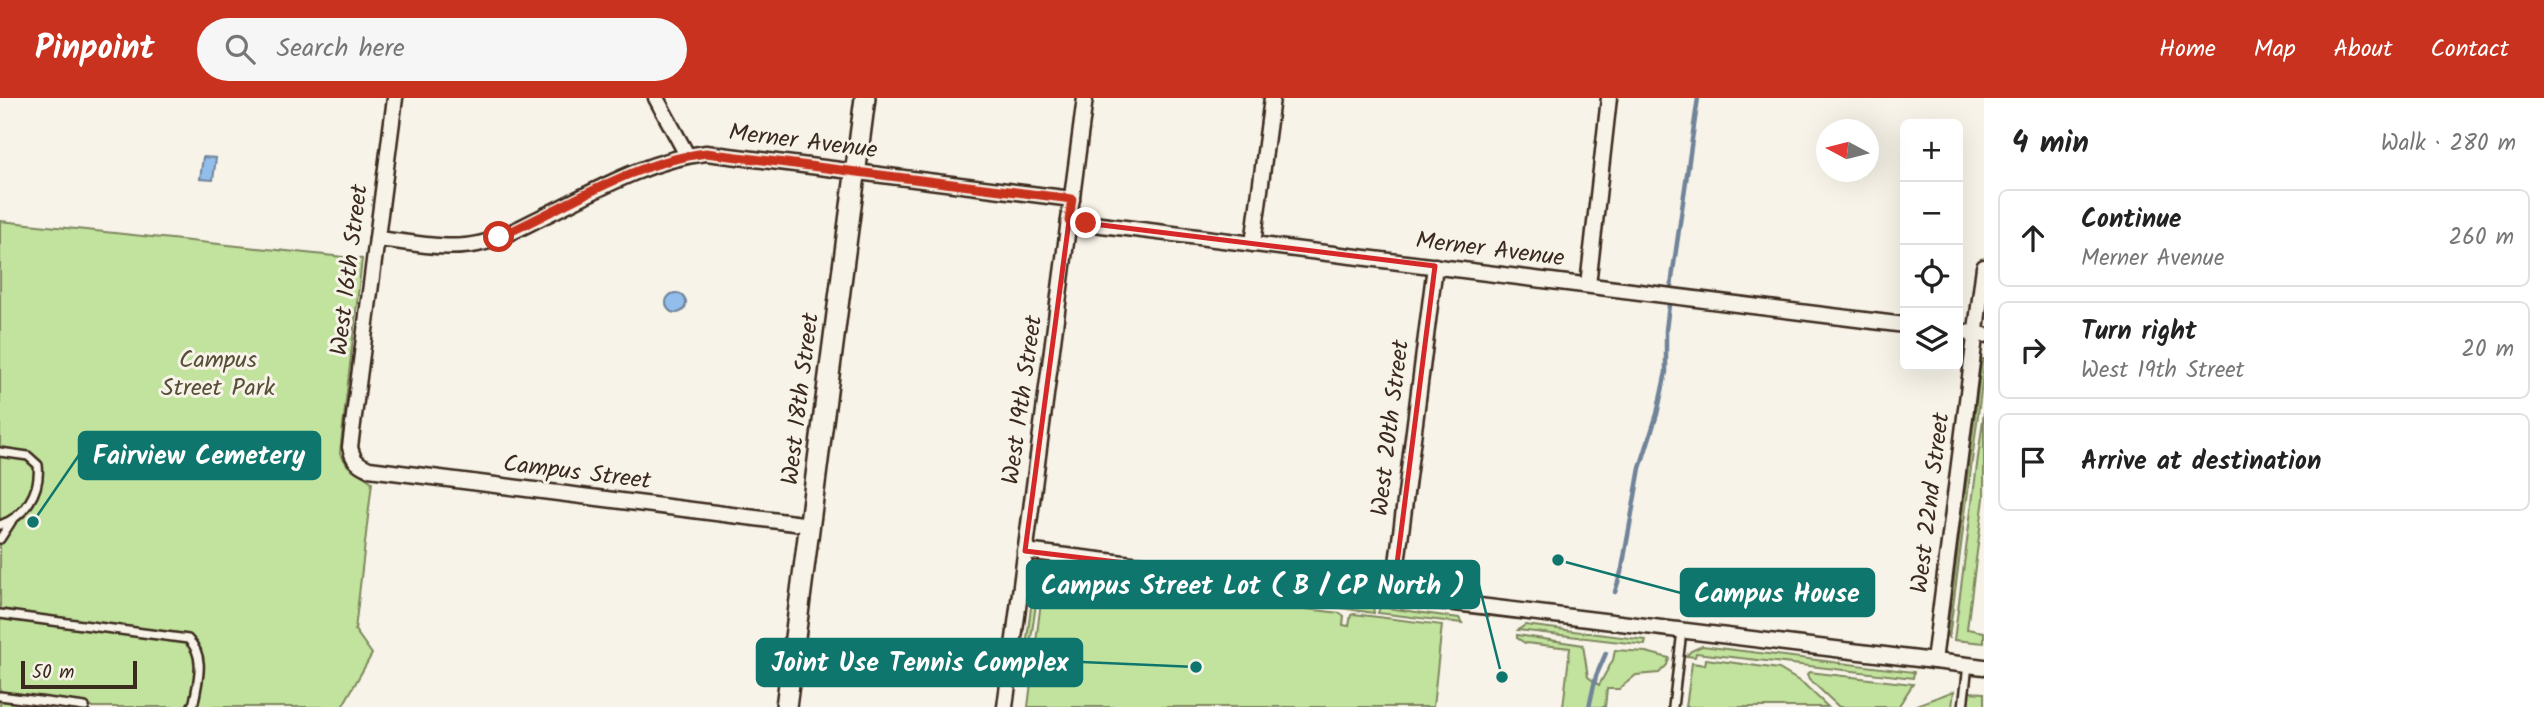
<!DOCTYPE html>
<html lang="en">
<head>
<meta charset="utf-8">
<style>
  body { margin:0; font-family:Kalam,sans-serif; background:#f6f6f6; color:#222 }
  .controls { position:absolute; right:21px; top:21px; display:grid; overflow:hidden; border-radius:10px; box-shadow:0 7px 28px #0002 }
  .controls button { width:63px; height:63px; display:grid; place-items:center; padding:0; border:0; border-bottom:2px solid #e0e0e0; background:#fff; color:#222; font:35px sans-serif }
  .compass { position:absolute; left:1816px; top:21px; width:63px; height:63px; border-radius:50%; background:#fff; box-shadow:0 7px 28px #0002; rotate:277deg }
  .scale { position:absolute; left:21px; bottom:18px; width:116px; box-sizing:border-box; padding-left:7px; border:4px solid #3b2a1e; border-top:0; font-size:19px; line-height:24px; white-space:nowrap; color:#3b2a1e; -webkit-text-stroke:5px #f7f3e8; paint-order:stroke }
  .stop { position:absolute; width:21px; height:21px; margin:-16px; border:5px solid #c8321e; border-radius:50%; background:#fff }
  .stop.end { background:#c8321e; border-color:#fff; box-shadow:0 2px 7px #0008 }
  .list { margin:0; padding:0; list-style:none }
  h2 { display:flex; justify-content:space-between; align-items:center; height:91px; margin:0; padding:0 28px; font-size:30px }
  h2 small { font-size:23px; font-weight:400; color:#767676 }
  .list li { display:grid; grid-template-columns:46px 1fr auto; gap:21px; align-items:center; box-sizing:border-box; height:98px; margin:0 14px 14px; padding:0 14px; border:2px solid #e0e0e0; border-radius:10px }
  .list b { display:block; font-size:26px; white-space:nowrap }
  .list p { margin:0; font-size:23px; white-space:nowrap; color:#767676 }
  .list em { font-size:23px; font-style:normal; color:#767676 }
  .icon { flex:none; width:38px; height:38px; fill:none; stroke:currentColor; stroke-width:2; stroke-linecap:round; stroke-linejoin:round }
  .map { position:relative; flex:none; width:1984px; height:609px; overflow:hidden }
  header { display:flex; align-items:center; gap:42px; box-sizing:border-box; height:98px; padding:0 35px; background:#c8321e; color:#fff }
  header strong { font-size:33px }
  nav { display:flex; gap:38px; margin-inline-start:auto; font-size:24px }
  .search { width:490px; height:63px; background:#f6f6f6; display:flex; align-items:center; gap:18px; box-sizing:border-box; padding:0 24px; border-radius:38px; color:#767676; font-size:26px }
  main { display:flex }
  aside { flex:1; background:#fff }
  .map>svg:first-child { display:block }
  .green { fill:#c1e39d; stroke:#7e865e; stroke-width:2 }
  .water { fill:#92beeb; stroke:#6f8399; stroke-width:2 }
  .lines { fill:none; stroke-linecap:round; stroke-linejoin:round }
  .stream { stroke:#6f8399; stroke-width:4.5 }
  .lane-casing { stroke:#3b2a1e; stroke-width:12 }
  .street-casing { stroke:#3b2a1e; stroke-width:19 }
  .secondary-casing { stroke:#3b2a1e; stroke-width:24 }
  .lane { stroke:#f7f3e8; stroke-width:7 }
  .street { stroke:#f7f3e8; stroke-width:14 }
  .secondary { stroke:#f7f3e8; stroke-width:19 }
  .route { stroke:#c8321e; stroke-width:9 }
  .marked { fill:none; stroke:#d62828; stroke-width:5; stroke-linejoin:round }
  .labels { text-anchor:middle; dominant-baseline:central; stroke-width:6; stroke-linejoin:round; paint-order:stroke }
  .street-label { font-size:24px; fill:#3b2a1e; stroke:#f7f3e8 }
  .park-label { font-size:24px; fill:#564f37; stroke:#f7f3e8 }
  .leader { fill:none; stroke:#0f766e; stroke-width:2.5 }
  .callout-dot { fill:#0f766e; stroke:#f7f3e8; stroke-width:2.5 }
  .callout { fill:#0f766e; stroke:#0f766e; stroke-width:2.5 }
  .callout-label { font-size:26px; text-anchor:middle; font-weight:bold; fill:#fff }
</style>
</head>
<body>
<header>
<strong>Pinpoint</strong>
<div class="search"><svg class="icon" aria-label="search" viewBox="0 0 24 24"><circle cx="10" cy="10" r="6"/><path d="M15 15l6 6"/></svg>Search here</div>
<nav><a>Home</a><a>Map</a><a>About</a><a>Contact</a></nav>
</header>
<main>
<div class="map">
<svg width="1984" height="609" viewBox="0 0 1984 609">
  <rect width="100%" height="100%" fill="#f7f3e8"/>
  <filter id="ink" filterUnits="userSpaceOnUse"><feTurbulence type="fractalNoise" baseFrequency=".0143" numOctaves="2"/><feDisplacementMap in="SourceGraphic" scale="14" xChannelSelector="R" yChannelSelector="G"/><feConvolveMatrix kernelMatrix="1 2 1 2 8 2 1 2 1" color-interpolation-filters="sRGB"/></filter>
  <g filter="url(#ink)">
    <g class="green">
      <path d="M0,123L362,161L340,355L348,368L372,384L355,532L372,556L342,609H0Z"/>
      <path d="M1982,261H1984V270L1949,540L1947,538Z"/>
      <path d="M1984,314V400L1967,531L1984,534V545L1954,542Z"/>
      <path d="M1035,478L1040,479L1025,582L1022,580Z"/>
      <path d="M1044,479L1134,490L1137,491L1136,504H1144L1145,492L1340,515L1344,518L1343,527L1349,528L1351,517L1354,516L1442,527L1433,609H1028Z"/>
      <path d="M1323,502L1373,508L1374,515L1321,507Z"/>
      <path d="M1380,509L1459,520L1462,525L1378,515Z"/>
      <path d="M1525,527L1646,542L1645,547L1518,532Z"/>
      <path d="M1517,537L1583,547L1588,579L1599,587L1613,562L1615,552L1646,554L1669,560L1667,567L1659,575L1636,577L1619,591H1607L1605,609H1563L1570,550L1525,545L1517,540Z"/>
      <path d="M1702,548L1914,574L1913,580L1696,555L1695,559L1686,558L1691,553Z"/>
      <path d="M1706,561L1779,571L1804,586L1828,609H1686L1692,565L1705,567Z"/>
      <path d="M1809,574L1913,586L1898,609H1839L1809,581L1807,576Z"/>
      <path d="M1954,593L1952,609H1911Z"/>
      <path d="M1969,594L1984,595V609H1967Z"/>
    </g>
    <g class="water">
      <path d="M203,59L216,60L213,82L200,81Z"/>
      <circle cx="676" cy="205" r="10"/>
    </g>
    <g class="lines">
      <g class="stream">
        <path d="M1615,494L1622,471L1640,370L1657,316L1666,274V232L1673,173L1698,0"/>
        <path d="M1589,609L1596,578L1606,555"/>
      </g>
      <defs>
        <g id="lane">
          <path d="M0,354L28,358L38,367C41,393 25,419 0,427"/>
          <path d="M0,441L11,424"/>
          <path d="M0,516L188,541C206,558 198,582 194,604L191,609"/>
          <path d="M0,598L85,609"/>
          <path d="M1673,609L1682,533"/>
          <path d="M1963,609L1968,567"/>
        </g>
        <g id="street">
          <path d="M395,0L350,349C353,362 357,366 369,371L810,427"/>
          <path d="M656,0L687,57"/>
          <path d="M1069,123L1905,227"/>
          <path d="M377,141C410,144 446,153 478,146C501,141 522,129 542,119C595,93 647,62 706,55L1072,101"/>
          <path d="M1253,146L1272,0"/>
          <path d="M1588,187L1609,0"/>
          <path d="M1958,233L1984,237"/>
          <path d="M1025,453L1984,569"/>
          <path d="M1393,497L1435,168"/>
          <path d="M1934,563L1984,169"/>
          <path d="M1005,609L1085,0"/>
        </g>
        <path id="secondary" d="M786,609L865,0"/>
      </defs>
      <use href="#lane" class="lane-casing"/>
      <use href="#street" class="street-casing"/>
      <use href="#secondary" class="secondary-casing"/>
      <use href="#lane" class="lane"/>
      <use href="#street" class="street"/>
      <use href="#secondary" class="secondary"/>
    </g>
  </g>
  <g class="lines" filter="url(#ink)">
    <path class="route" d="M499,139C566,109 632,64 706,55L1072,101L1069,123L1086,125"/>
  </g>
  <path class="marked" d="M1069,123L1435,168L1393,497L1025,453Z"/>
  <g class="labels">
    <g class="street-label">
      <text transform="translate(803 44) rotate(7)">Merner Avenue</text>
      <text transform="translate(1490 152) rotate(7)">Merner Avenue</text>
      <text transform="translate(350 172) rotate(-83)">West 16th Street</text>
      <text transform="translate(801 301) rotate(-83)">West 18th Street</text>
      <text transform="translate(1023 302) rotate(-82)">West 19th Street</text>
      <text transform="translate(1391 330) rotate(-83)">West 20th Street</text>
      <text transform="translate(577 375) rotate(7)">Campus Street</text>
      <text transform="translate(1931 405) rotate(-83)">West 22nd Street</text>
    </g>
    <g class="park-label">
      <text x="218" y="262">Campus<tspan x="218" dy="28">Street Park</tspan></text>
    </g>
  </g>
  <path class="leader" d="M33 424L79 357M1502 579L1479 487M1558 462L1681 495M1196 569L1082 564"/>
  <g class="callout-dot">
    <circle cx="33" cy="424" r="7"/>
    <circle cx="1502" cy="579" r="7"/>
    <circle cx="1558" cy="462" r="7"/>
    <circle cx="1196" cy="569" r="7"/>
  </g>
  <g class="callout">
    <rect x="79" y="334" width="241" height="47" rx="7"/>
    <rect x="1027" y="463" width="452" height="47" rx="7"/>
    <rect x="1681" y="471" width="193" height="47" rx="7"/>
    <rect x="757" y="541" width="325" height="47" rx="7"/>
  </g>
  <g class="callout-label">
    <text x="199" y="366">Fairview Cemetery</text>
    <text x="1253" y="496">Campus Street Lot ( B / CP North )</text>
    <text x="1777" y="504">Campus House</text>
    <text x="920" y="573">Joint Use Tennis Complex</text>
  </g>
</svg>
<div class="controls">
<button>+</button>
<button>−</button>
<button><svg class="icon" aria-label="locate" viewBox="0 0 24 24"><circle cx="12" cy="12" r="6"/><path d="M12 2v4M12 18v4M2 12h4M18 12h4"/></svg></button>
<button><svg class="icon" aria-label="layers" viewBox="0 0 24 24"><path d="M12 4l9 5-9 5-9-5zM3 14l9 5 9-5"/></svg></button>
</div>
<svg class="compass" viewBox="-18 -18 36 36"><path d="M0-13l5 13h-10z" fill="#e53935"/><path d="M0 13l5-13h-10z" fill="#767676"/></svg>
<div class="scale">50 m</div>
<div class="stop" style="left:499px;top:139px"></div>
<div class="stop end" style="left:1086px;top:125px"></div>
</div>
<aside>
<h2>4 min<small>Walk · 280 m</small></h2>
<ul class="list">
<li><svg class="icon" aria-label="ahead" viewBox="0 0 24 24"><path d="M12 20V5M6 11l6-6 6 6"/></svg><div><b>Continue</b><p>Merner Avenue</p></div><em>260 m</em></li>
<li><svg class="icon" aria-label="right" viewBox="0 0 24 24"><path d="M7 20v-9h11M14 6l5 5-5 5"/></svg><div><b>Turn right</b><p>West 19th Street</p></div><em>20 m</em></li>
<li><svg class="icon" aria-label="arrive" viewBox="0 0 24 24"><path d="M6 21V4h12l-3 4 3 4H6"/></svg><div><b>Arrive at destination</b></div></li>
</ul>
</aside>
</main>
</body>
</html>
